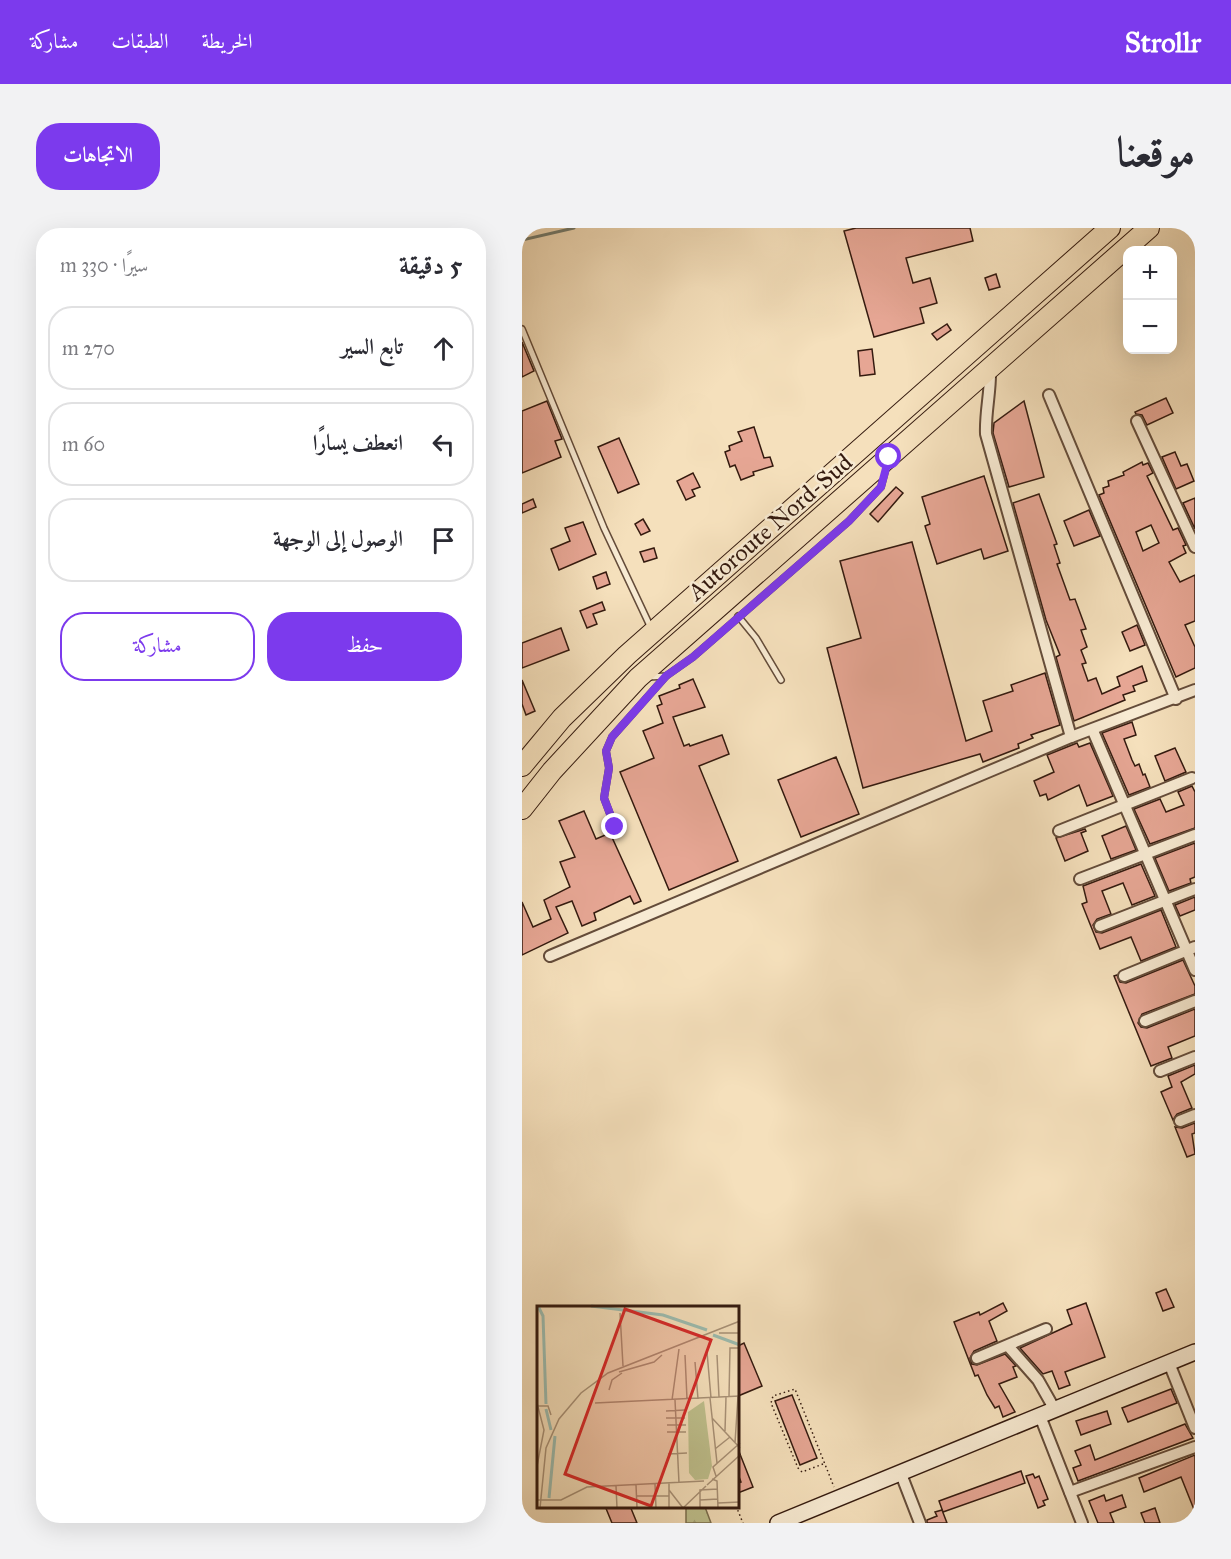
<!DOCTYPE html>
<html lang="ar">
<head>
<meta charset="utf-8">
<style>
  body { margin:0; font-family:"IM FELL Great Primer",Amiri,serif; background:#f2f2f3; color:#2b2b33; direction:rtl }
  .controls { position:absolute; right:18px; top:18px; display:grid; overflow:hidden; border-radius:12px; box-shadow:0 6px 24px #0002 }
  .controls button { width:54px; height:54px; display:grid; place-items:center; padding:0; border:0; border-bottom:2px solid #e1e1e2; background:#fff; color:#2b2b33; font:30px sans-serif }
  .stop { position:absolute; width:18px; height:18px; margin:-14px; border:4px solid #7c3aed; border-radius:50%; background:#fff }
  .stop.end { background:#7c3aed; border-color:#fff; box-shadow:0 2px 6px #0008 }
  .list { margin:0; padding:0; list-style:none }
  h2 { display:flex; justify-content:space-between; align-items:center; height:78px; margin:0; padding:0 24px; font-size:26px }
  h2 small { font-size:20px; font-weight:400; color:#7c7c81 }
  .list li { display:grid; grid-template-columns:39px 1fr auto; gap:18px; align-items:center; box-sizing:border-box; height:84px; margin:0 12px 12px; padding:0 12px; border:2px solid #e1e1e2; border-radius:24px }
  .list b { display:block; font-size:22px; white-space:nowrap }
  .list em { font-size:20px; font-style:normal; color:#7c7c81 }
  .actions { display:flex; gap:12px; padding:18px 24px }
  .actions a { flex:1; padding:14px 0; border:2px solid #7c3aed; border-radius:24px; text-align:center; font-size:21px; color:#7c3aed }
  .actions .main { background:#7c3aed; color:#fff }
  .icon { flex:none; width:33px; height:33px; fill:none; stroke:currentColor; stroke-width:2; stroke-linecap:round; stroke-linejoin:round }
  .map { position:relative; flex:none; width:673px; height:1295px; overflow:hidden; direction:ltr; border-radius:24px }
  header { display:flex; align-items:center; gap:36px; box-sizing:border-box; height:84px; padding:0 30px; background:#7c3aed; color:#fff }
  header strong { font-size:28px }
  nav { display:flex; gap:33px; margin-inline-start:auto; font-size:21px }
  .intro { display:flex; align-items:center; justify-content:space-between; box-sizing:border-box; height:144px; padding:0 36px }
  h1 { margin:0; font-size:42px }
  .button { padding:15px 27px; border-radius:24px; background:#7c3aed; color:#fff; font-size:21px; font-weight:700 }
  main { display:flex; gap:36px; padding:0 36px }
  aside { flex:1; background:#fff; border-radius:24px; box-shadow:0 6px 24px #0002 }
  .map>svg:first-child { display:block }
  .forest { fill:url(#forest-firs); stroke:#7a6e4e; stroke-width:1.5 }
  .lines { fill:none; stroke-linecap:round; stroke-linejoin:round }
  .stream { stroke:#727c70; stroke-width:3 }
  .building { fill:#e6a694; stroke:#341a0f; stroke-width:1.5; fill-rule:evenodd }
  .lane-casing { stroke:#644c3a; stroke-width:8 }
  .street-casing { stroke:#644c3a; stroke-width:14 }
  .secondary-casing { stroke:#341a0f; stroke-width:18 }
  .highway-casing { stroke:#341a0f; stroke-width:22 }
  .path { stroke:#341a0f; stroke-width:1.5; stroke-dasharray:1.5 3; stroke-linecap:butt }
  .lane { stroke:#f8ebd3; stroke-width:5 }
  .street { stroke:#f8ebd3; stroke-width:10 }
  .secondary { stroke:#f8ebd3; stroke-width:15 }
  .highway { stroke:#f5e0bc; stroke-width:20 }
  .route { stroke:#7c3aed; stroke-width:8 }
  .labels { text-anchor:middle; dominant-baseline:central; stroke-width:5; stroke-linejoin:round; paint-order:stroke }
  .street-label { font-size:24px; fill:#341a0f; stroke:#f8ebd3 }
  .inset-river { fill:none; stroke:#9cbdb1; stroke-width:3 }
  .inset-road { fill:none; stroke:#a89177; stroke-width:1.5 }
  .view { fill:#d62828; fill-opacity:0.15; stroke:#d62828; stroke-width:3 }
  .inset-edge { fill:none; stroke:#341a0f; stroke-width:3 }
</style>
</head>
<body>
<header>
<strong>Strollr</strong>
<nav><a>الخريطة</a><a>الطبقات</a><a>مشاركة</a></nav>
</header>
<div class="intro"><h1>موقعنا</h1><a class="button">الاتجاهات</a></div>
<main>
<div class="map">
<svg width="673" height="1295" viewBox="0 0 673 1295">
  <defs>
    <pattern id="forest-firs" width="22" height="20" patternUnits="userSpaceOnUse" patternTransform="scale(1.5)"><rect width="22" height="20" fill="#bfc18e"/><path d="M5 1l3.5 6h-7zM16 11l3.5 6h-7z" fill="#a5a579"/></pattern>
  </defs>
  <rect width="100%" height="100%" fill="#f5e0bc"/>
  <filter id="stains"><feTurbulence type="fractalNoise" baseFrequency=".00333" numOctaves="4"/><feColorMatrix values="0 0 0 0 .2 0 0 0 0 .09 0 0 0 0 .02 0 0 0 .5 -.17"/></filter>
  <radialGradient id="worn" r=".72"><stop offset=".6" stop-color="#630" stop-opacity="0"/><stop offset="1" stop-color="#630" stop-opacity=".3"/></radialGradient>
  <path class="forest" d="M164,1279H183L189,1295H164Z"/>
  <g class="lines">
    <path class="stream" d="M0,12L52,0"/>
  </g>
  <g class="building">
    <path d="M334,0H448L451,13L384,30L391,55L408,50L415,75L398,80L402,95L352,109L322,3Z"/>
    <path d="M474,46L478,59L467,62L463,50Z"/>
    <path d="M425,96L429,102L415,112L410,106Z"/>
    <path d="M0,114L12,143L0,149Z"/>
    <path d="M350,121L353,146L338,148L336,123Z"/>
    <path d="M644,170L651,185L625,197L620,187L614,186L613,184Z"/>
    <path d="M25,173L40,211L33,213L39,229L0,245V183Z"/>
    <path d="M502,173L522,249L487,259L471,205L472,195Z"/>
    <path d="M232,199L242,230L248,229L251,238L231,244L232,247L219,252L213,237L208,239L203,224L208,222L207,218L220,213L216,204Z"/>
    <path d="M97,210L117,256L96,265L76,219Z"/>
    <path d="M653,224L659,238L665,236L672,253L654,261L640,229Z"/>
    <path d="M620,234L621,237L626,235L631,245L625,248L651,302L656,300L664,317L661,318L664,325L647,334L658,354L673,347V393L663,397L673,419V440L654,449L577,267L582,265L581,260L587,258L586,253L602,247L601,244ZM629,297L637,315L621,323L614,304Z"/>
    <path d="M171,245L178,259L170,262L173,268L164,272L155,253Z"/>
    <path d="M462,248L486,323L462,331L459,321L415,336L403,298L408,296L400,269Z"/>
    <path d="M374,259L381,265L356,294L348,286Z"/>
    <path d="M517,266L535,316L532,317L538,335L535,336L548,372L553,371L564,401L559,402L565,419L559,422L564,435L560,436L566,453L574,450L580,466L598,458L595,449L620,438L625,453L611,458L613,463L601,467L603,472L552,493L534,429L538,427L524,392L491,275Z"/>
    <path d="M673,270V301L661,275Z"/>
    <path d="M11,271L14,279L0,285V276Z"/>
    <path d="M567,282L578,308L552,318L542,293Z"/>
    <path d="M121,291L128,303L119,307L113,296Z"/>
    <path d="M61,294L74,326L37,342L29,321L48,313L43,300Z"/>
    <path d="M390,314L444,513L470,503L461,473L491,463L489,457L523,445L538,497L509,507L511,510L496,516L497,520L461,534L458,526L341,560L305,420L339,410L318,333Z"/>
    <path d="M132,320L135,330L122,334L118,324Z"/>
    <path d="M84,344L88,356L75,361L71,349Z"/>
    <path d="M80,374L83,382L71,386L75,396L65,400L58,383Z"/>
    <path d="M615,397L623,417L608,423L600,404Z"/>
    <path d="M39,400L47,422L0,440V415Z"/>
    <path d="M171,451L183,479L151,489L162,518L167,516L168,518L200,507L207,526L177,538L216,633L147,662L98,544L132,530L121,503L141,495L135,478L140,476L137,468L158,460L157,457Z"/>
    <path d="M0,452L13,483L4,487L0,476Z"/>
    <path d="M610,494L614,507L602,511L610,532L613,538L617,536L621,547L623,546L628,559L607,567L580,505Z"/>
    <path d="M555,515L557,519L568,515L591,568L565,578L557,557L526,572L524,566L518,568L512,553L532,544L525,527Z"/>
    <path d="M653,520L664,544L643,553L633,528Z"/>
    <path d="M314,529L337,586L279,609L256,552Z"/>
    <path d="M670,558L673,564V600L628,616L612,581L638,571L644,584L662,577L656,564Z"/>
    <path d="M62,583L74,611L88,605L119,673L112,676L108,668L72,685L74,692L60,698L50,673L34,679L46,705L0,727V674L11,699L29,691L22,672L48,659L38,634L53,629L37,593Z"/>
    <path d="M604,598L614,622L589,631L580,608Z"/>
    <path d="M563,601L564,603L559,605L566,623L543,633L534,610Z"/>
    <path d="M673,615V649L668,651L669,655L647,663L633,630Z"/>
    <path d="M619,636L633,668L610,677L601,655L580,663L589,686L575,691L571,697L574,704L580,705L639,682L654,719L619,733L609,709L578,721L560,676L565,674L561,658Z"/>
    <path d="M673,669V682L658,688L653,677Z"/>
    <path d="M661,732L673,758V766L620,786L616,795L619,799L625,800L673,781V808L646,819L650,830L629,838L592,748L595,747L598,754L604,755Z"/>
    <path d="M673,837V846L659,854L670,880L655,886L651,892L639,864L650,859L646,848Z"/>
    <path d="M673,895V905L670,906L673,926L665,929L653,899L660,900Z"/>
    <path d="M644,1061L652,1079L641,1083L634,1065Z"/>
    <path d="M481,1075L485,1083L467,1093L475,1113L452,1123L448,1130L450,1136L455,1137L483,1126L494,1138L491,1139L495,1149L477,1156L493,1184L481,1189L477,1178L473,1180L465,1167L456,1147L453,1148L432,1094L457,1084L458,1087Z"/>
    <path d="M564,1075L583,1129L543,1144L548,1157L537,1161L530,1143L521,1146L498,1120L550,1096L545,1082Z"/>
    <path d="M222,1115L240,1158L216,1168V1118Z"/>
    <path d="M649,1161L655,1175L606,1194L600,1180Z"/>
    <path d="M270,1167L295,1230L278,1237L253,1173Z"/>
    <path d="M585,1183L589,1196L559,1207L554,1193Z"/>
    <path d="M663,1196L671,1210L556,1253L551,1240L559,1237L553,1223L568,1217L573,1232Z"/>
    <path d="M216,1221L231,1259L216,1265V1255L219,1254L216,1246Z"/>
    <path d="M673,1227V1284L659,1249L622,1264L617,1250Z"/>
    <path d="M499,1243L503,1255L421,1284L417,1273Z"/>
    <path d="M511,1246L513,1250L517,1248L526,1271L521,1273L523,1277L516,1280L504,1248Z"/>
    <path d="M582,1267L584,1273L600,1267L604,1279L588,1285L592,1295H576L567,1273Z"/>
    <path d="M83,1278H108L115,1295H90Z"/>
    <path d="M633,1280L638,1295H623L619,1285Z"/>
    <path d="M420,1282L425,1295H405V1292L415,1288L413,1284Z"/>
  </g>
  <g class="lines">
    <defs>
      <g id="lane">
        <path d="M0,101L82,300L129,400"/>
        <path d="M216,388L234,410L259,452"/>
        <path d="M127,449L144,448L171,429L327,293L359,259L364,240"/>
        <path d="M93,599L82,570L87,540L84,523L90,509L144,448"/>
      </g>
      <g id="street">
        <path d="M468,140C469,163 463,184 464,206L549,509"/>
        <path d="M527,167L654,471"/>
        <path d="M615,193L673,319"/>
        <path d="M571,503L673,742"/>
        <path d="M537,603L670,550"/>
        <path d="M558,651L673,607"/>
        <path d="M578,698L673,661"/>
        <path d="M28,728L549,509L673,462"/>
        <path d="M602,748L673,719"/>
        <path d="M623,793L673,773"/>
        <path d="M638,843L673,829"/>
        <path d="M658,893L673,887"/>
        <path d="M486,1118L516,1152L533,1182"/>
        <path d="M455,1130L524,1101"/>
        <path d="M647,1135L673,1200"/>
        <path d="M518,1188L560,1295"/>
        <path d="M379,1246L398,1295"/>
        <path d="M548,1264L673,1219"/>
      </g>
      <path id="secondary" d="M256,1295L673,1124"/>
      <g id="highway">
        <path d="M0,538L40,490L105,427L588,0"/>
        <path d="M0,581L30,543L116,450L627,0"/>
      </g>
    </defs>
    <use href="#lane" class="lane-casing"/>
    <use href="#street" class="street-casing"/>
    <use href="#secondary" class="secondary-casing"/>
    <use href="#highway" class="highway-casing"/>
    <g class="path">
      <path d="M301,1236L280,1244L276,1240L249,1175L251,1168L273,1161L312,1259"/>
      <path d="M214,1278L221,1295"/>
    </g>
    <use href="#lane" class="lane"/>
    <use href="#street" class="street"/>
    <use href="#secondary" class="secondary"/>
    <use href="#highway" class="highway"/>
  </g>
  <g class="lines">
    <path class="route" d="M93,599L82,570L87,540L84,523L90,509L144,448L171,429L327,293L359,259L367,229"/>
  </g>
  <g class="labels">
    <g class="street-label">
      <text transform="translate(248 299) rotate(-41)">Autoroute Nord-Sud</text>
    </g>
  </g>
  <g transform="translate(15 1078)">
    <rect width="202" height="202" fill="#f5e0bc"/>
    <path d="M167,95L175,160L171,173L158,174L152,167L151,106Z" fill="#bfc18e"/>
    <path class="inset-river" d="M1,0L6,10L9,98M54,0L126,9L170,24M176,29L203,39M9,103L14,124M12,192L18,130"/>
    <path class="inset-road" d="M83,7L86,60M182,27H203M170,46L174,92M148,49L150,93M180,49L182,91M158,56L161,93M82,66L117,56L125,49M72,84L75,74L85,67M192,91L193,42H203M173,92L180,157M135,94L142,43M138,94L142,177M0,97L7,124L0,160M58,97L203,90M1,100H11L14,109M129,105L148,104M129,112H148M175,112L203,142M130,119H149M188,125L189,91M130,126H149M198,137L201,90M178,143L193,131M131,148L150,147M179,170L176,161L203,137M175,173L180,175L181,202M132,177V202M118,178L119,202M99,179L100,202M170,179L203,149M79,180L80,202M132,184L146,202M100,190H132M0,194H24L50,181L167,175M163,194L181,193M181,197L203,196M3,202L9,142L22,113L44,87L71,67L203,15M146,202L169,180M163,202V184L181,183"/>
    <path class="view" d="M88,3L174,34L114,200L28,168Z"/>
    <rect width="202" height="202" class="inset-edge"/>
  </g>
  <rect width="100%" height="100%" filter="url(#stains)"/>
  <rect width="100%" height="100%" fill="url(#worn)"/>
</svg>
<div class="controls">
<button>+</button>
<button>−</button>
</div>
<div class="stop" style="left:367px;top:229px"></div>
<div class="stop end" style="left:93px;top:599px"></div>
</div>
<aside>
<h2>5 دقيقة<small>سيرًا · 330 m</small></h2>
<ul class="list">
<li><svg class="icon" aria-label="ahead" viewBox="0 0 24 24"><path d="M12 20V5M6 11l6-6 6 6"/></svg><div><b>تابع السير</b></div><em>270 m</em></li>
<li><svg class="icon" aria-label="left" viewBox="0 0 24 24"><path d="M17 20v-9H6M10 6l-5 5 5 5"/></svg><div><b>انعطف يسارًا</b></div><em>60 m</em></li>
<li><svg class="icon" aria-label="arrive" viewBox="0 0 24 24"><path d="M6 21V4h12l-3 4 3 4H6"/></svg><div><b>الوصول إلى الوجهة</b></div></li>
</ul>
<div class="actions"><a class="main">حفظ</a><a>مشاركة</a></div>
</aside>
</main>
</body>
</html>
